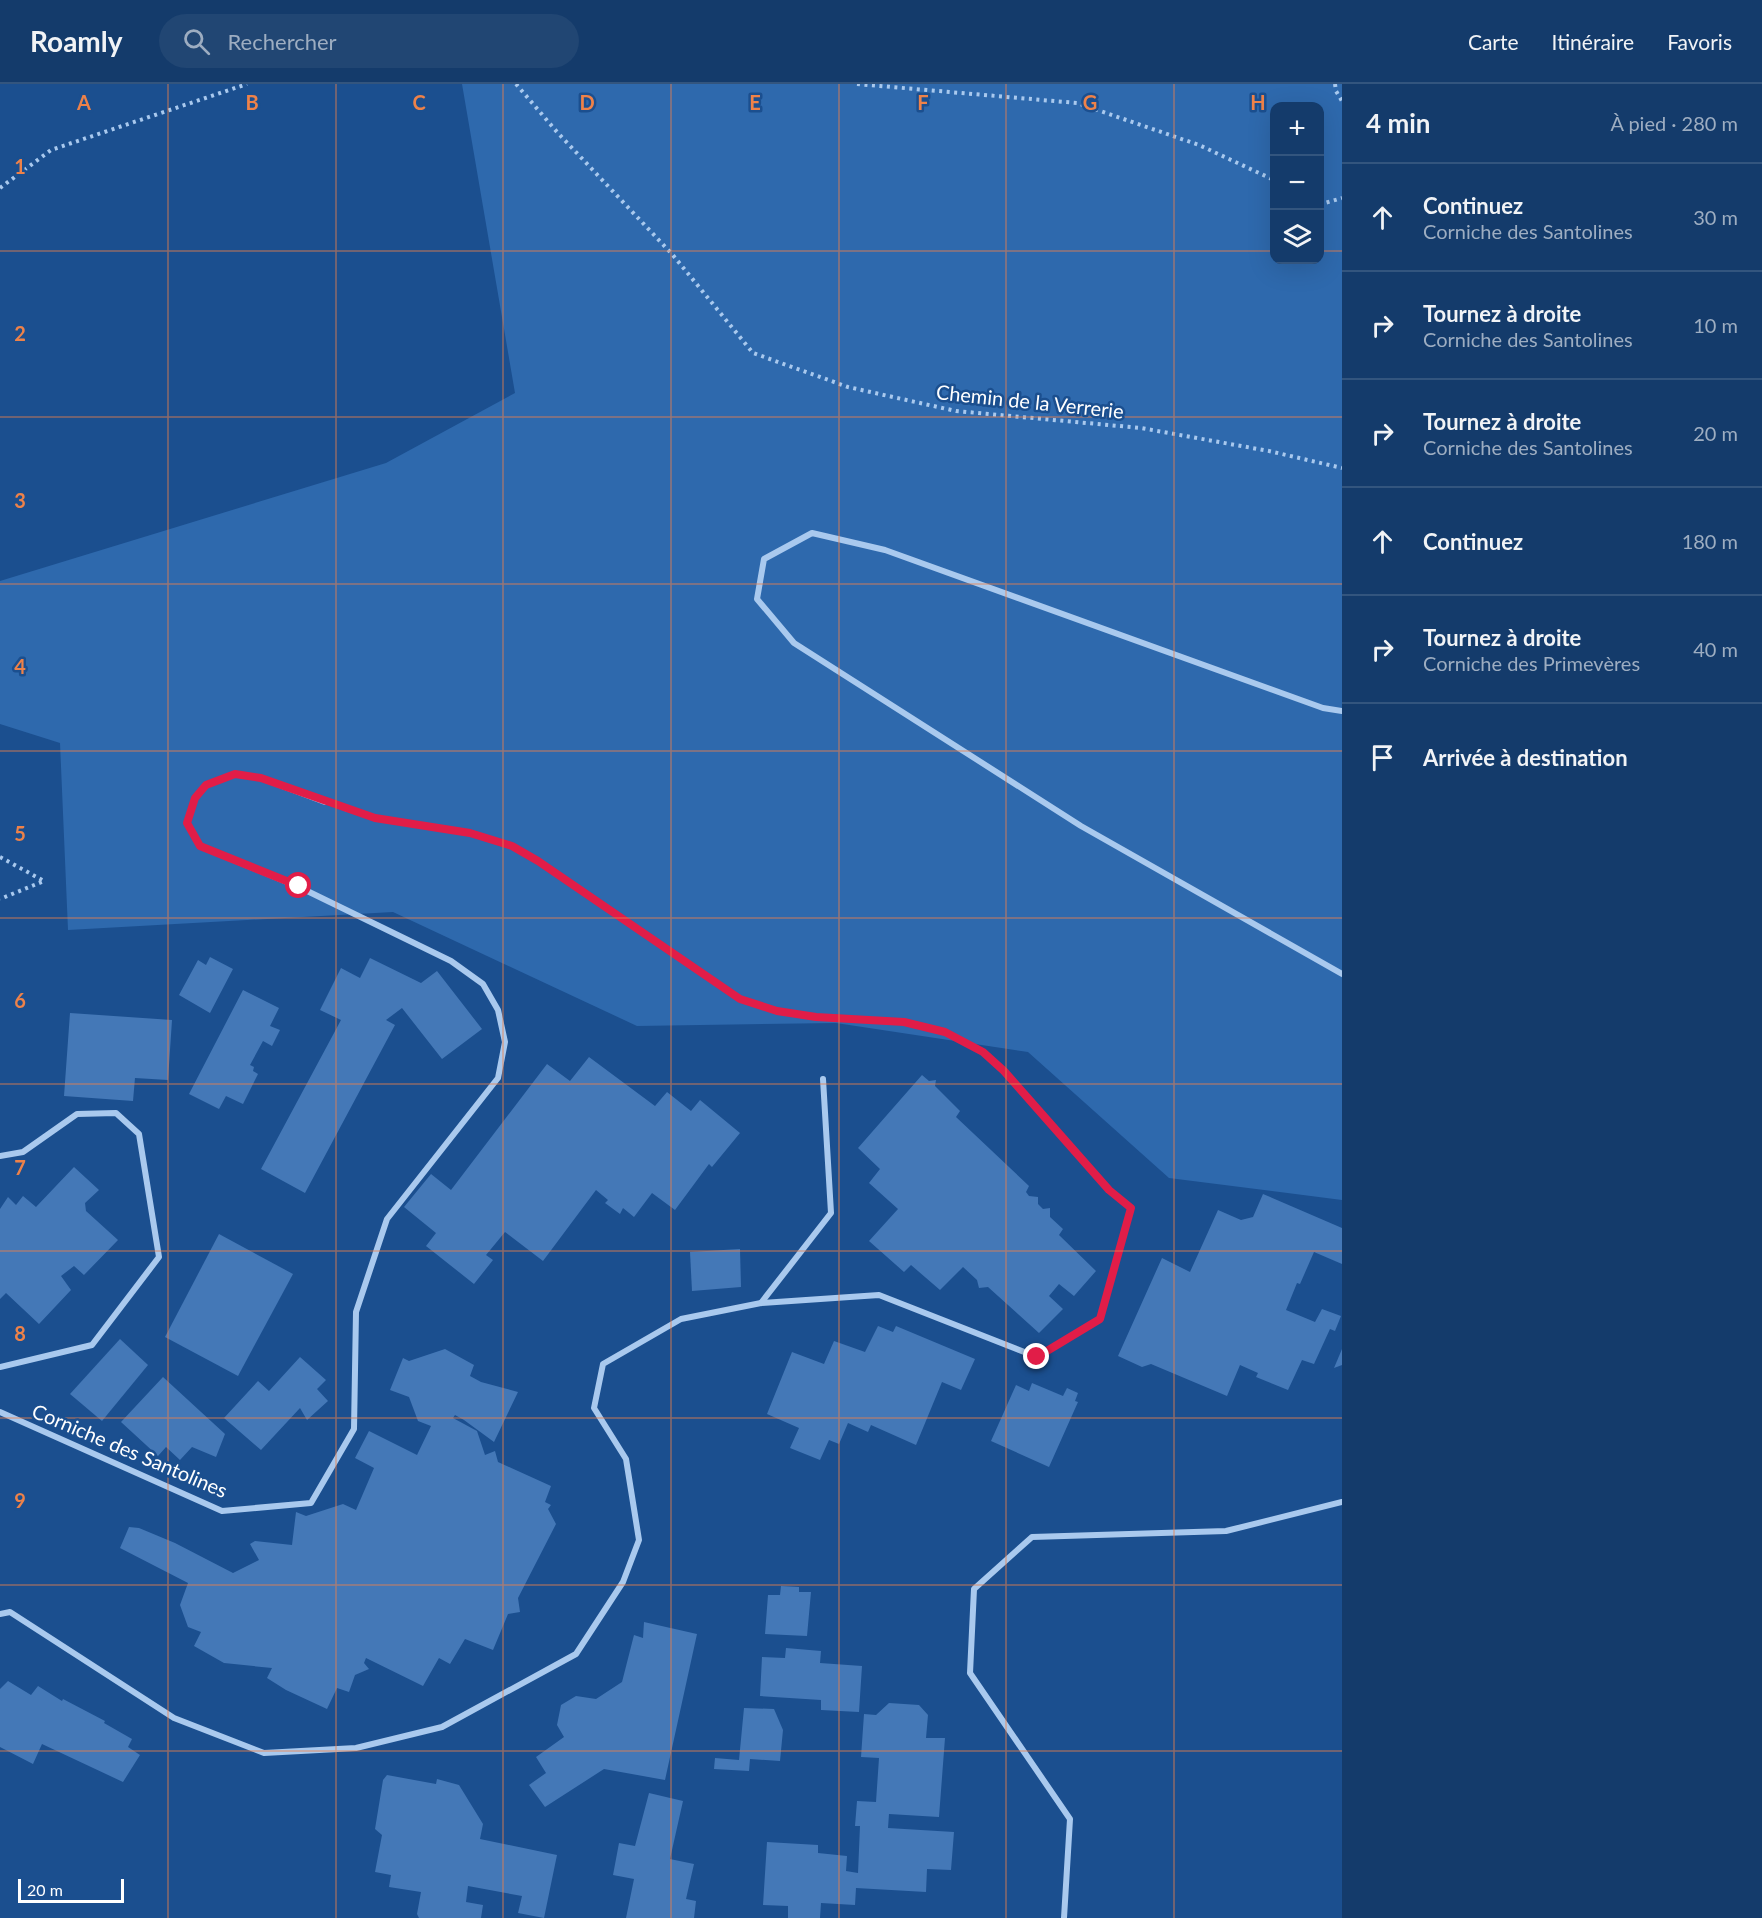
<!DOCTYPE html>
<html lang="fr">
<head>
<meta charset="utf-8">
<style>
  body { margin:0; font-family:Lato,sans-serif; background:#214673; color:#f1f3f6 }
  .controls { position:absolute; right:18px; top:18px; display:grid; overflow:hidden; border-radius:12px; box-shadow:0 6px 24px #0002 }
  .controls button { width:54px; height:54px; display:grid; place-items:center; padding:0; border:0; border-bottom:2px solid #33557e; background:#143b6b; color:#f1f3f6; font:30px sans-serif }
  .scale { position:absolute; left:18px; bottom:15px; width:106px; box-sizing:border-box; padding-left:6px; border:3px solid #fff; border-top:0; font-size:16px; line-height:21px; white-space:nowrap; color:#fff; -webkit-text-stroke:4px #1b4f8f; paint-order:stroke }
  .stop { position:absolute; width:18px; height:18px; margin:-14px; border:4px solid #e11d48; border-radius:50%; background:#fff }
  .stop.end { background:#e11d48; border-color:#fff; box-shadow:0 2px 6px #0008 }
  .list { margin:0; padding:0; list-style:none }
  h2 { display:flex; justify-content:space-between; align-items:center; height:78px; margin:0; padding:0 24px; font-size:26px }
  h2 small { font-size:20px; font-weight:400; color:#9dadc1 }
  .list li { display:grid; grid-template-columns:39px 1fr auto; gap:18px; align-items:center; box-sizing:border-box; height:108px; padding:0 24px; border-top:2px solid #33557e }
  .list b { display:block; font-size:22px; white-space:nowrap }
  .list p { margin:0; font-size:20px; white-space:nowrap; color:#9dadc1 }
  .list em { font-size:20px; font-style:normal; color:#9dadc1 }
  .icon { flex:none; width:33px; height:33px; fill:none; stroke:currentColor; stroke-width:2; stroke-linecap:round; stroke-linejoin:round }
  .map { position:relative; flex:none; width:1342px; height:1834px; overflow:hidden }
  header { display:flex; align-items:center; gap:36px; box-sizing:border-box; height:84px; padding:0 30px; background:#143b6b; border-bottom:2px solid #33557e }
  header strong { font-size:28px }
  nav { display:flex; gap:33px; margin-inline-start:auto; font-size:21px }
  .search { width:420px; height:54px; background:#214673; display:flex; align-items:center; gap:15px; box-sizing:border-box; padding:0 21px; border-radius:33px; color:#9dadc1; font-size:22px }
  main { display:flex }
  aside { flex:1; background:#143b6b }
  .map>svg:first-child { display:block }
  .green { fill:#2e69ad; fill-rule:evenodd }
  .building { fill:#4478b7 }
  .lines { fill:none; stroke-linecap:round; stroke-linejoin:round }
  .path { stroke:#a9c9ee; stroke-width:4; stroke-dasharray:3 4.5; stroke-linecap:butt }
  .street { stroke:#a9c9ee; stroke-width:6 }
  .route { stroke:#e11d48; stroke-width:8 }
  .grid { fill:none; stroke:#ee8249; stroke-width:1.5; stroke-opacity:0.55 }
  .labels { text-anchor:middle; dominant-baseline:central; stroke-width:5; stroke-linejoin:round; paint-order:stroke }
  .street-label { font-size:20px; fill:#fff; stroke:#1b4f8f }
  .grid-label { font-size:20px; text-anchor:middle; font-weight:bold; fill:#ee8249; stroke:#1b4f8f; stroke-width:5; stroke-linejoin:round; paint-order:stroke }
</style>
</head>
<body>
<header>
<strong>Roamly</strong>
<div class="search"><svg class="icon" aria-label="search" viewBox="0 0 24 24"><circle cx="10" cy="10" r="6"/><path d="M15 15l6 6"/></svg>Rechercher</div>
<nav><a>Carte</a><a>Itinéraire</a><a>Favoris</a></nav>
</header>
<main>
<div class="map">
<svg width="1342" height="1834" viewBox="0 0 1342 1834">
  <rect width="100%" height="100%" fill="#1b4f8f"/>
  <path class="green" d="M462,0H1342V1116L1169,1094L1028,968L836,939L637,942L393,828L68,846L60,659L0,640V497L386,379L515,309ZM1274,22H1320V176H1274Z"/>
  <g class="building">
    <path d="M210,873L233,885L210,929L179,911L198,876L206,881Z"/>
    <path d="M370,874L421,899L437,887L482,945L442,975L402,924L386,936L395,941L305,1109L261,1085L341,936L320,926L341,884L360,894Z"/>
    <path d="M243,906L279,924L270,942L280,946L272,962L263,957L250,981L254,983L253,987L258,990L243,1020L226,1012L219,1025L189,1010Z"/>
    <path d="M70,929L172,936L168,996L135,994L133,1017L64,1012Z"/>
    <path d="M589,973L655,1022L667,1008L691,1027L700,1016L740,1049L712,1083L709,1080L675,1126L652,1109L634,1133L623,1124L620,1130L605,1119L608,1116L596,1106L543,1177L505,1148L486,1171L493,1176L474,1200L426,1162L436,1149L404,1123L431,1090L451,1106L547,980L570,997Z"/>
    <path d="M922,991L929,997L936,996L935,1002L960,1027L956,1033L1029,1102L1026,1108L1029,1112L1038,1113V1120L1043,1125L1050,1124V1133L1063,1145L1059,1151L1096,1187L1074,1212L1059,1200L1049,1212L1063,1225L1039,1249L988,1203L979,1204L977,1196L963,1183L940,1206L911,1181L904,1188L869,1157L898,1125L869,1099L880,1085L858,1064Z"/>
    <path d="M74,1083L99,1106L85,1119L86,1127L118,1156L84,1191L74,1182L61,1192L71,1206L39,1240L6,1209L0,1215V1125L8,1113L16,1121L23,1112L36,1123Z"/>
    <path d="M1263,1110L1342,1144V1180L1314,1168L1300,1200L1297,1199L1286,1226L1315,1238L1322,1225L1341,1232L1335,1247L1330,1245L1314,1280L1302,1276L1288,1306L1256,1293L1258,1289L1240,1281L1227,1312L1151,1280L1142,1283L1118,1272L1162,1174L1190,1188L1218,1126L1241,1136L1253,1133Z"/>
    <path d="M219,1150L293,1190L238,1292L165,1253Z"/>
    <path d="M740,1165L741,1203L692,1207L690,1168Z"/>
    <path d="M878,1242L893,1248L896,1242L975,1275L961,1306L942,1298L916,1361L871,1341L868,1348L848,1339L839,1360L829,1356L820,1376L790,1364L799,1344L767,1330L792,1268L824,1280L834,1257L865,1268Z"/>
    <path d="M120,1255L148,1281L102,1337L70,1310Z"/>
    <path d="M445,1265L474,1281L470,1292L481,1298L518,1308L494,1358L464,1336L455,1331L453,1334L477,1347L485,1371L495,1367L498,1378L551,1402L545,1418L551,1421L548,1425L556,1440L518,1514L520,1528L508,1530L493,1566L465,1555L450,1580L439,1574L423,1602L366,1574L364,1579L369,1585L355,1591L349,1608L337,1604L327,1625L286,1606L267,1594L272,1584L224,1579L194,1562L201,1548L188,1543L180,1521L188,1499L120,1464L129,1443L139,1444L175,1459L233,1489L259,1476L250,1460L255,1457L292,1461L296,1428L306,1432L343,1420L356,1426L374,1384L355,1374L369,1347L417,1371L431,1342L418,1337L409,1313L390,1306L403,1274L409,1277Z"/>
    <path d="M1342,1265V1281L1334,1284Z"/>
    <path d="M300,1273L326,1296L317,1305L328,1317L307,1336L300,1324L261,1366L224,1334L258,1297L269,1307Z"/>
    <path d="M163,1293L225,1350L216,1373L192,1363L180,1376L166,1363L158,1372L121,1338Z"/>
    <path d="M1032,1299L1063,1312L1067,1304L1078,1309L1075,1317L1078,1318L1049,1383L991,1357L1016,1301L1029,1307Z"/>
    <path d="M781,1502L799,1503V1508H811L807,1552L765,1550L768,1511H780Z"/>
    <path d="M644,1538L697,1550L665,1696L604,1685L545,1723L529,1701L546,1689L536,1673L564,1653L557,1641L561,1621L576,1612L596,1615L622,1598L634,1551L643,1554Z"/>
    <path d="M786,1564L821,1567L820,1579L862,1582L859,1628L821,1626V1616L760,1612L762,1573L785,1574Z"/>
    <path d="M8,1597L31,1611L38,1602L62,1617L63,1615L105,1637L104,1639L132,1655L128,1663L140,1671L123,1698L42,1660L33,1680L0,1663V1605Z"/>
    <path d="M889,1619L919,1621L928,1631L926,1654H945L939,1733L889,1730L888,1744L954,1748L951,1786L927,1785L926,1808L856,1804L855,1821L821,1819L820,1834H788V1822L763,1821L767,1758L818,1761V1769L847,1772L846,1787L858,1789L860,1742H855L857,1717L876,1718L879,1674L861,1673L864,1630L876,1631Z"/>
    <path d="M744,1624L774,1625L783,1646L780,1677L750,1675L749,1687L714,1685L715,1674L739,1676Z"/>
    <path d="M387,1691L436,1700L437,1695L459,1701L483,1740L480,1755L557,1771L544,1834L518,1829L522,1812L468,1802L466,1818L483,1821L481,1834H419L417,1830L421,1808L389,1803L391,1791L375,1788L382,1751L375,1745L383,1696Z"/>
    <path d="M649,1709L683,1717L670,1775L694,1780L686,1815L696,1817L694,1834H626L634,1795L613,1791L619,1759L635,1762Z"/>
  </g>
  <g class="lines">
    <g class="path">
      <path d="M516,0L557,48L672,170L753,269L848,303L956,327L1141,344L1269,367L1342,384"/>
      <path d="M857,0L1077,19L1199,61L1274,96"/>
      <path d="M1335,0L1336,7L1342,17"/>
      <path d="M0,104L51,66L247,0"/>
      <path d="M1320,116L1325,119L1342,114"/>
      <path d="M345,725L375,734L470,749L512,762L538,777L740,915L777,927L816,933L904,938L945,948L983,968L1004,987L1115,1111"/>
      <path d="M0,773L44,797L0,815"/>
    </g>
    <g class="street">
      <path d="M1342,627L1323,624L885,466L812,449L764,475L757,515L794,559L1081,742L1342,890"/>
      <path d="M0,1072L23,1068L77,1030L116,1029L139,1050L159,1173L92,1261L0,1283"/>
      <path d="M761,1219L831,1129L823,995"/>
      <path d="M0,1328L222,1427L311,1419L354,1345L356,1228L387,1135L498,994L505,958L498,926L483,900L451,877L299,803L200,762L187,739L195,714L206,701L235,690L261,694L325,718"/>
      <path d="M0,1530L10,1528L174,1634L264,1669L356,1664L442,1643L576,1570L623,1498L639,1456L626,1375L594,1324L603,1280L681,1235L761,1219L879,1211L1037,1273L1100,1235L1131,1124"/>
      <path d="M1064,1834L1070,1735L970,1589L974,1505L1032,1453L1226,1447L1342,1418"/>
    </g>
  </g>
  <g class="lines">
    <path class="route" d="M299,802L200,762L187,739L195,714L206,701L235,690L261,694L375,734L470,749L512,762L538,777L740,915L777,927L816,933L904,938L945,948L983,968L1004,987L1109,1106L1131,1124L1100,1235L1037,1273"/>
  </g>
  <path class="grid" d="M168,0V1834M336,0V1834M503,0V1834M671,0V1834M839,0V1834M1006,0V1834M1174,0V1834M0,167H1274M1320,167H1342M0,333H1342M0,500H1342M0,667H1342M0,834H1342M0,1000H1342M0,1167H1342M0,1334H1342M0,1501H1342M0,1667H1342"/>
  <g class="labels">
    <g class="street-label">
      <text transform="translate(1030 317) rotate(6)">Chemin de la Verrerie</text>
      <text transform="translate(130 1366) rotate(23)">Corniche des Santolines</text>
    </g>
  </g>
  <g class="grid-label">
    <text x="84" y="26">A</text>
    <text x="252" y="26">B</text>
    <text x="419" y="26">C</text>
    <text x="587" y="26">D</text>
    <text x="755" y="26">E</text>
    <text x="923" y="26">F</text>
    <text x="1090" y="26">G</text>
    <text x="1258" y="26">H</text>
    <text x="20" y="90">1</text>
    <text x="20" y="257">2</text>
    <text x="20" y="424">3</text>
    <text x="20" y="590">4</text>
    <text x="20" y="757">5</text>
    <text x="20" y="924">6</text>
    <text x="20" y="1091">7</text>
    <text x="20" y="1257">8</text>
    <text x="20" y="1424">9</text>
  </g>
</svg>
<div class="controls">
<button>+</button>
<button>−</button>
<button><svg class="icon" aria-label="layers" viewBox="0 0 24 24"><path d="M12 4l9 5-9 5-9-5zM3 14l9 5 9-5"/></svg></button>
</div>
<div class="scale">20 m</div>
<div class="stop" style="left:299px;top:802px"></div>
<div class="stop end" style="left:1037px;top:1273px"></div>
</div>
<aside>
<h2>4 min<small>À pied · 280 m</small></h2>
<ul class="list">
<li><svg class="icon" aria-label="ahead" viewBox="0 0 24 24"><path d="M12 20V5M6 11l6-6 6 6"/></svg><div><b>Continuez</b><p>Corniche des Santolines</p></div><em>30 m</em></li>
<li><svg class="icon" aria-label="right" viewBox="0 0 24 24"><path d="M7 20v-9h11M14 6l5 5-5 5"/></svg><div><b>Tournez à droite</b><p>Corniche des Santolines</p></div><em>10 m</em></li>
<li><svg class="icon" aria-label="right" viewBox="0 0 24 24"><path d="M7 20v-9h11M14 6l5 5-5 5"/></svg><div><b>Tournez à droite</b><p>Corniche des Santolines</p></div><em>20 m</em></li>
<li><svg class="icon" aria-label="ahead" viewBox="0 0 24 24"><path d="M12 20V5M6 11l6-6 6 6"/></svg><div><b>Continuez</b></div><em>180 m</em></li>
<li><svg class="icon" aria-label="right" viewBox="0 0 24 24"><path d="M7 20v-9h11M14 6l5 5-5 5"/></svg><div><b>Tournez à droite</b><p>Corniche des Primevères</p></div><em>40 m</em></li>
<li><svg class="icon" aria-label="arrive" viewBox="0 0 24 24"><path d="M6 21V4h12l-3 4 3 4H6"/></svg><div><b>Arrivée à destination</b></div></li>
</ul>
</aside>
</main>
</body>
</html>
